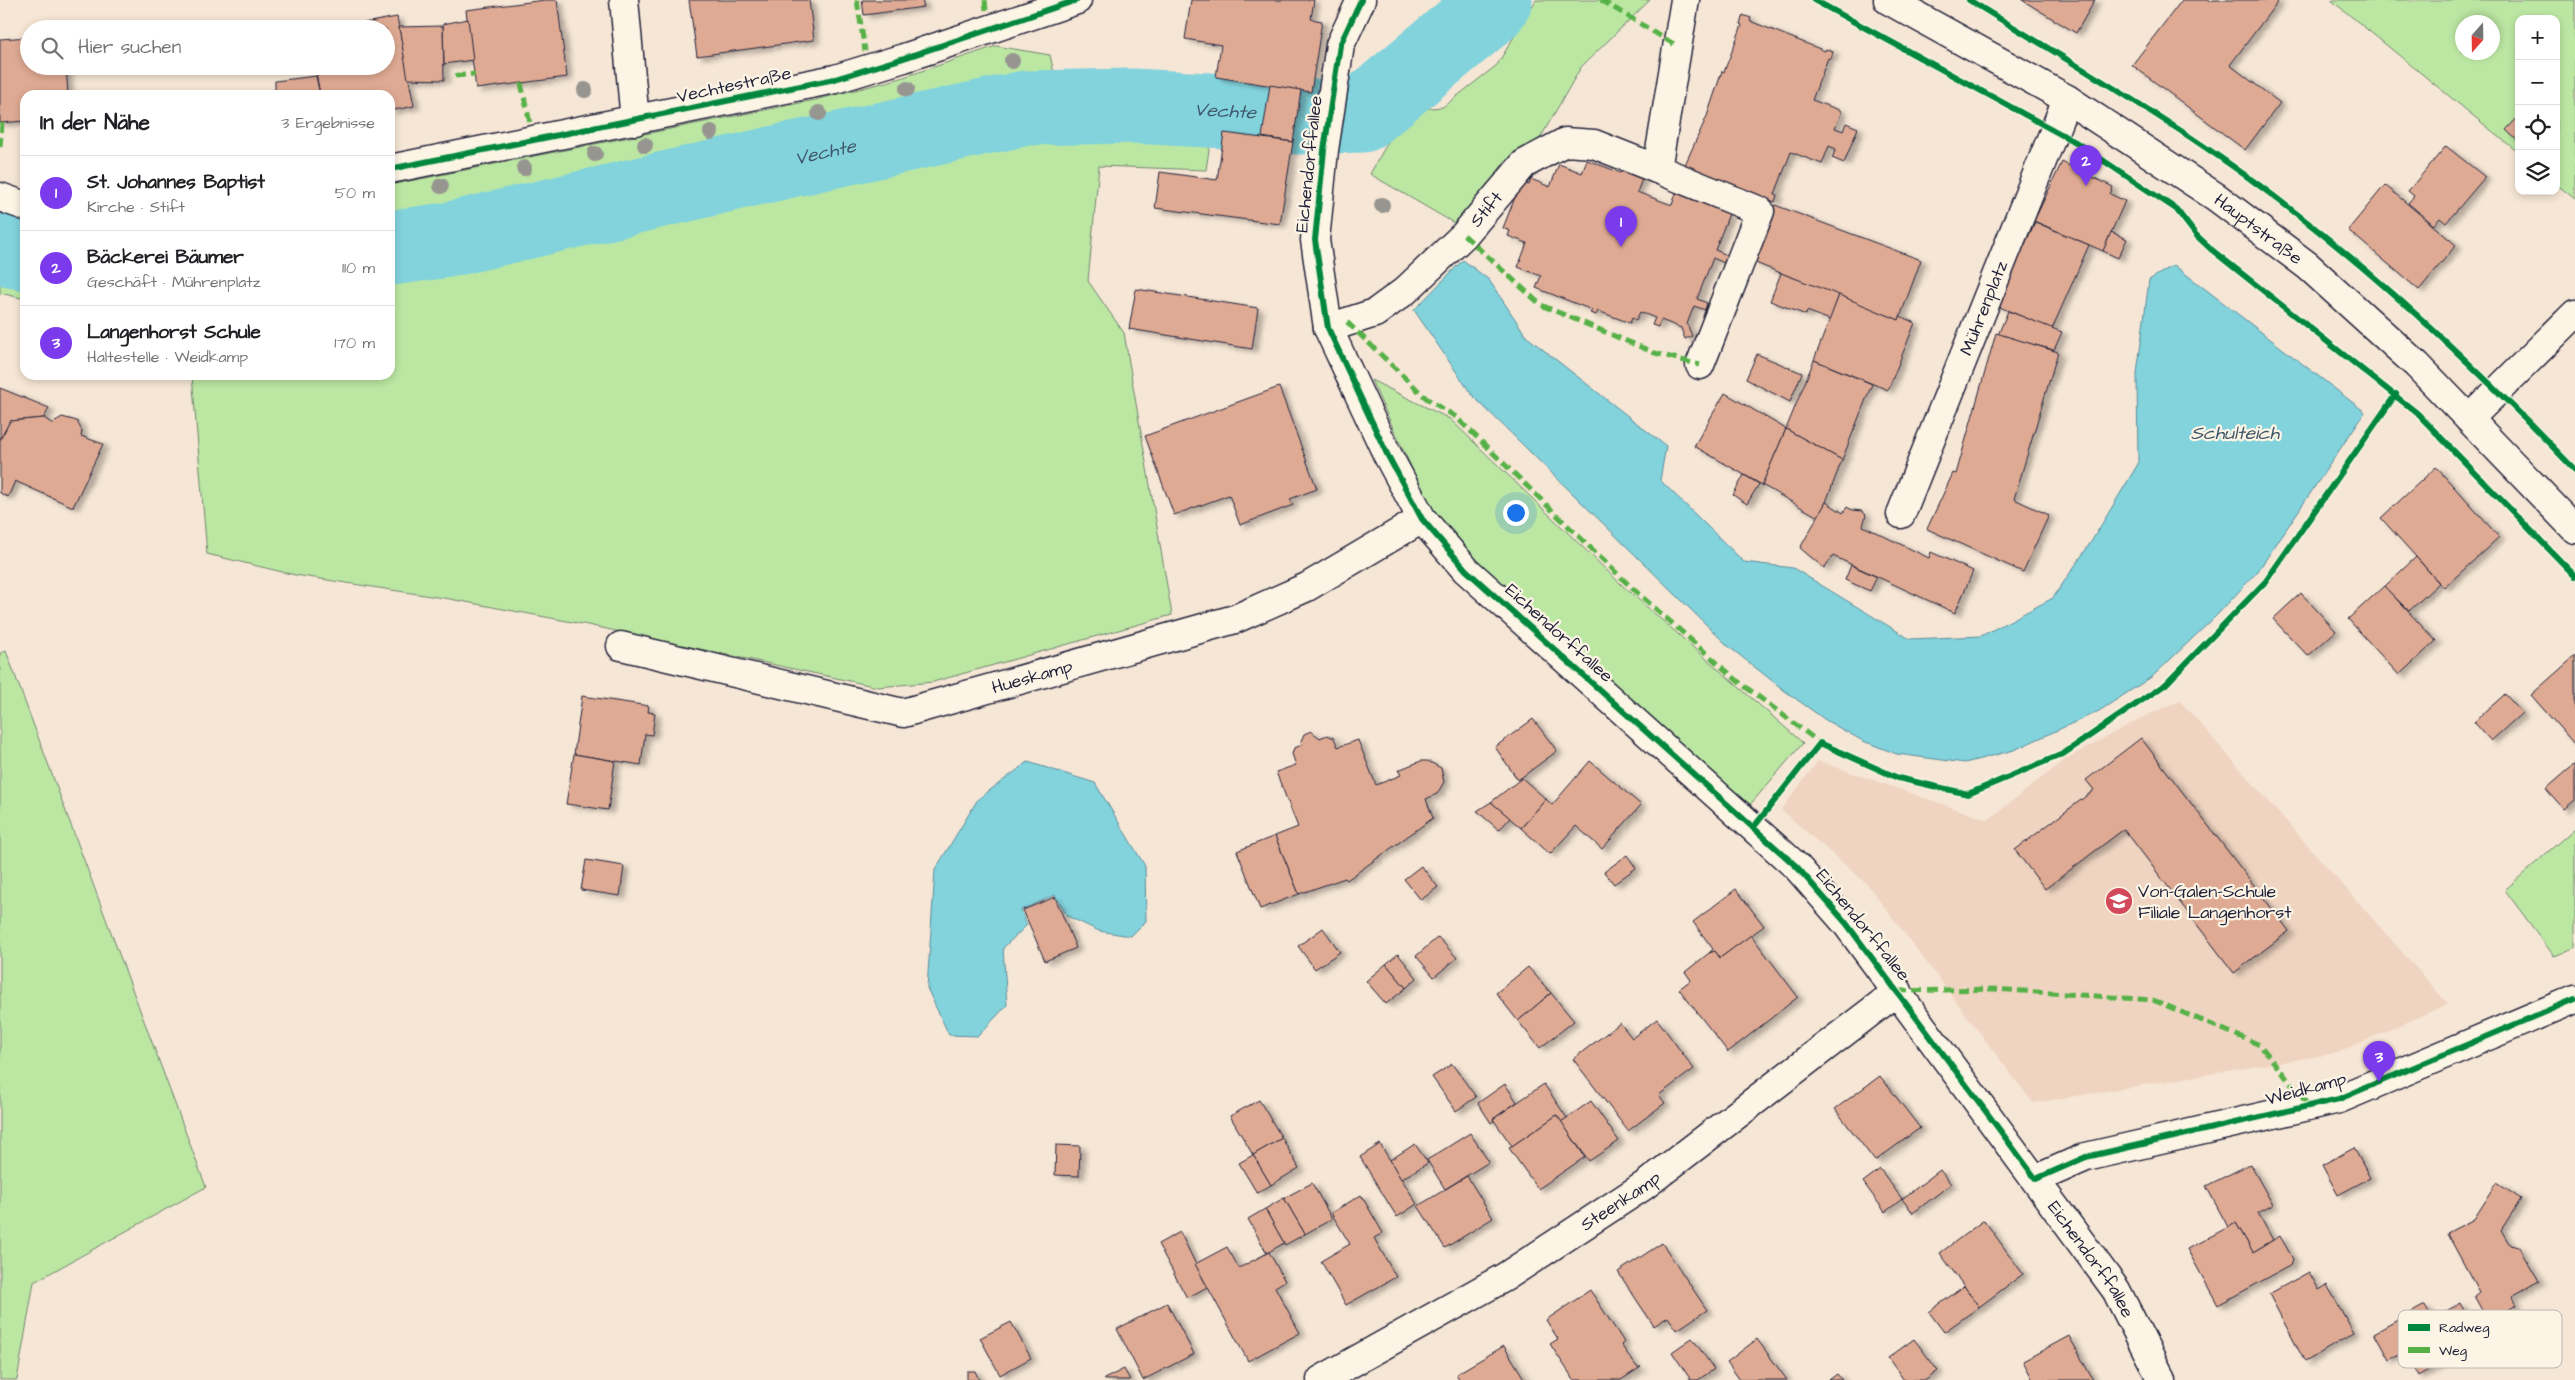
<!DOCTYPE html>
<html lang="de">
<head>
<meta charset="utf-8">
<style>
  body { margin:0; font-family:"Architects Daughter",sans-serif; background:#f6f6f6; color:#202124 }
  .controls { position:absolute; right:15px; top:15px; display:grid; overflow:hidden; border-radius:10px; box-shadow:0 2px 8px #0003 }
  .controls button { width:45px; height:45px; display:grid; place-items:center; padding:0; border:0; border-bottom:1px solid #e0e0e0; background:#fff; color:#202124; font:25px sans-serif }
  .compass { position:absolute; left:2455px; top:15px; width:45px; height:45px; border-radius:50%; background:#fff; box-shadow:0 2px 8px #0003; rotate:200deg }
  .you { position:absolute; left:1515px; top:512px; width:18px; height:18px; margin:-12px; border:4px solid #fff; border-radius:50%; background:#1a73e8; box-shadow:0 0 0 8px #1a73e833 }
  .badge { display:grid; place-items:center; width:32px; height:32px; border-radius:50%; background:#7c3aed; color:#fff; font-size:16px; font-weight:700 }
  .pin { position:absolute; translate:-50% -41px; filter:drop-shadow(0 1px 2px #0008) }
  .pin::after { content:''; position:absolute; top:26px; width:18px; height:15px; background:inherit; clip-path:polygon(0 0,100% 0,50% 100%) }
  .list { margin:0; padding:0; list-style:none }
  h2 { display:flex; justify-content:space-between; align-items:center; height:65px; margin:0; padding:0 20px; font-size:21px }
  h2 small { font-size:16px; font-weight:400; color:#757577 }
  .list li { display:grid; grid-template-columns:32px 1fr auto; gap:15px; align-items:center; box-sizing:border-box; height:75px; padding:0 20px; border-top:1px solid #e0e0e0 }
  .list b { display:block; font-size:19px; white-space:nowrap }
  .list p { margin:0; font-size:16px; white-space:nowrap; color:#757577 }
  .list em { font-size:16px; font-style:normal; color:#757577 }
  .icon { flex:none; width:28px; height:28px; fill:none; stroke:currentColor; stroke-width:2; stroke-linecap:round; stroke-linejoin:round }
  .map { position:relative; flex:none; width:2575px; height:1380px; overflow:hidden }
  .search { position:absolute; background:#fff; box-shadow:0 2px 8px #0003; left:20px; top:20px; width:375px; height:55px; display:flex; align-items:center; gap:12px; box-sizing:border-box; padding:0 18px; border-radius:28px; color:#757577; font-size:19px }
  .panel { position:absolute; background:#fff; box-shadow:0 2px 8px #0003; left:20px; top:90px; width:375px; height:290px; border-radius:15px }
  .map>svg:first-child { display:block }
  .built { fill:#efd4c1 }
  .green { fill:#bce7a3; stroke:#6f846f; fill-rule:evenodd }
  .water { fill:#82d3dc; stroke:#5c8c9c }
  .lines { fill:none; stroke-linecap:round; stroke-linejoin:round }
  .river { stroke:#82d3dc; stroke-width:75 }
  .building { fill:#dfaa93; stroke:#22223b; filter:url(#shadow) }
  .street-casing { stroke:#22223b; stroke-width:31 }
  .secondary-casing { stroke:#22223b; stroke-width:31 }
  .street { stroke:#fcf5e5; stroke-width:28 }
  .secondary { stroke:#fcf5e5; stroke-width:28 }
  .quiet { stroke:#55b146; stroke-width:5; stroke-dasharray:10 5; stroke-linecap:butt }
  .cycleway-casing { stroke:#fcf5e5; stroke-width:9 }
  .cycleway { stroke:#00873e; stroke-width:6 }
  .tree { fill:#96958f }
  .labels { text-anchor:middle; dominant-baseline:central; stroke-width:4.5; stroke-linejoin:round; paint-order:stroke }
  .street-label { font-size:18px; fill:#22223b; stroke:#fcf5e5 }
  .poi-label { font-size:18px; fill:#22223b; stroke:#fcf5e5; text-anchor:start }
  .water-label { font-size:19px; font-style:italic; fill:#3f576b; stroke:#fcf5e5 }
  .key { fill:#fcf5e5; stroke:#bbb6b2; stroke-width:1 }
  .key-label { font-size:14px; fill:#22223b }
</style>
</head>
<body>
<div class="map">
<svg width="2575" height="1380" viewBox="0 0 2575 1380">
  <defs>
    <filter id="shadow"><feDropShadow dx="5.5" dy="3" stdDeviation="2.5" flood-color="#0004"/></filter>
  </defs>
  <rect width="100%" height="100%" fill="#f6e6d5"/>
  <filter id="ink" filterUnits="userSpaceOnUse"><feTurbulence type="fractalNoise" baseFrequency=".02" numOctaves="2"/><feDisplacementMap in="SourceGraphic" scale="10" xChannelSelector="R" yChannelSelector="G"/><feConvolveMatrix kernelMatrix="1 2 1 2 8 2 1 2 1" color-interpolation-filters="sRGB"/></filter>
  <g filter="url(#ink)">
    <path class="built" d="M2180,701L2448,1004L2337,1053L2033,1103L1867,884L1781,810L1818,761L1988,820L2066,759L2139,719Z"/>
    <g class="green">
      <path d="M1536,0H1650L1581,67L1538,142L1505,161L1459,226L1370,174L1406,110L1443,107L1497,65Z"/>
      <path d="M2331,0H2575V199L2556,184V19H2519V153ZM2462,22H2492V52H2462Z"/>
      <path d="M996,46L1050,55L1056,82L888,117L653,173L390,228V185L815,100L898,79Z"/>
      <path d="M1064,129L1210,143L1206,170L1099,166L1088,281L1124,333L1172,615L933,682L878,687L588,625L450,599L295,575L207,554L192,375H390V267L545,239L931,152Z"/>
      <path d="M0,213L25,222V243L0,236Z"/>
      <path d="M0,273L25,278V299L0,293Z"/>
      <path d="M1371,380L1450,419L1624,587L1803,743L1749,806L1505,589L1432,512Z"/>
      <path d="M6,651L206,1187L34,1282L17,1380H0V653Z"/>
      <path d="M2575,828V947L2554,956L2505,890Z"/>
    </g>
    <g class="water">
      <path d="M1463,260L1489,280L1527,337L1666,446L1660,480L1744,562L1793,568L1910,639L1981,636L2053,598L2091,542L2138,464L2137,374L2149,280L2174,265L2365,412L2258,571L2216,616L2153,676L2099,711L2014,750L1965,763L1897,754L1863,741L1827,721L1785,691L1728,646L1472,395L1414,310Z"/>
      <path d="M1028,762L1095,783L1145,866L1146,921L1131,936L1099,931L1067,916L1055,895L1021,910L1027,925L1003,948L1007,1005L978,1036L949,1035L927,988L935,870L978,799Z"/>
    </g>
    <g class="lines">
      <g class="river">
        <path d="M1297,117L1362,115L1488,10L1495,0"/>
        <path d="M0,246L25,253"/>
        <path id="s1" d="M390,248L447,240L794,159L1026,108L1132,106L1266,113"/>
      </g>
    </g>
    <g class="building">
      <path d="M545,0H557L567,77L476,89L466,10Z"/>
      <path d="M689,0H809L814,40L697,56Z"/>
      <path d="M862,0H922L924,7L864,15Z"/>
      <path d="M1191,0H1314L1311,19L1322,21L1311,92L1216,77L1221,45L1185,39Z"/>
      <path d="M2022,0H2095L2076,33Z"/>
      <path d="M2182,0H2208L2211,2L2213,0H2279L2230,65L2280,103L2245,150L2132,65Z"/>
      <path d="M1743,15L1751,18L1750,21L1825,51L1826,49L1833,51L1831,59L1828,58L1812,100L1842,111L1835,128L1843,131L1846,123L1858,128L1844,163L1832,158L1836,149L1829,146L1822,164L1791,152L1775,194L1777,195L1775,202L1692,169H1683L1707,116L1722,71L1724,72L1742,25L1740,24Z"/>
      <path d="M397,17L414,106L390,111V95H320L315,66H386V29H331Z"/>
      <path d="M468,19L473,60L444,64L443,24Z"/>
      <path d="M443,26L444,80L408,79L399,27Z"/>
      <path d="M29,37V66H66L68,95H25V121L0,123V39Z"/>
      <path d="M316,76L320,95H275V81Z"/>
      <path d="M1270,85L1301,90L1293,142L1262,137Z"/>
      <path d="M2519,116V142L2506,130Z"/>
      <path d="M1224,133L1293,142L1280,224L1155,208L1160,172L1217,180Z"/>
      <path d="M2446,146L2485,177L2446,223L2440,218L2434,225L2408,203L2414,196L2408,191Z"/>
      <path d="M1587,160L1621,173L1622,170L1643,177L1637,192L1672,205L1676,193L1729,214L1715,250L1727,255L1724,263L1713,258L1697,299L1707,303L1705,310L1694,306L1687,324L1692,336L1685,339L1681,328L1661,320L1658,327L1652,325L1655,318L1640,312L1636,320L1632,318L1630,323L1598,311L1596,315L1590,313L1592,310L1536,288L1541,276L1518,267L1527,243L1508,236L1510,231L1503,228L1521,182L1529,185L1531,179L1550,187L1559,164L1582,173Z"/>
      <path d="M2062,162L2113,187L2110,194L2125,201L2103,251L2034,221Z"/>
      <path d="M2385,185L2456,245L2419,290L2348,230Z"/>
      <path d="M1775,205L1921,260L1899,320L1753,262Z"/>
      <path d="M2035,222L2089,245L2052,329L1997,306Z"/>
      <path d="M2111,232L2127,239L2118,258L2103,251Z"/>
      <path d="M1781,273L1839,295L1830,320L1807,311L1806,315L1770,301Z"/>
      <path d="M1136,289L1258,308L1252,349L1129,329Z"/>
      <path d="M1839,295L1899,320L1900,316L1915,323L1888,390L1814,360Z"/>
      <path d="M2008,311L2062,332L2054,350L1998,335Z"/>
      <path d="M1996,333L2058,352L2014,499L2049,515L2023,572L1927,529L1953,473L1956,474Z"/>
      <path d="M1757,354L1802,373L1790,402L1746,379Z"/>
      <path d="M1814,360L1872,384L1842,460L1786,429Z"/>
      <path d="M1279,387L1317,489L1290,499L1293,505L1240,525L1229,495L1174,515L1145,436Z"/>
      <path d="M0,388L49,408L44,418L10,421L0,440Z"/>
      <path d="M1725,393L1786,429L1762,485L1694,446Z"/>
      <path d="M62,417L77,421L82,431L81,436L103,444L73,507L15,481L8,497L0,493V440L10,421L44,418L53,424L57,420Z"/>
      <path d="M1786,429L1842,460L1826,502L1818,517L1762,485Z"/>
      <path d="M2436,467L2499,537L2444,588L2381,518Z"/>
      <path d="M1744,475L1759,484L1747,504L1733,495Z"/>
      <path d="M1826,502L1843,513L1847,507L1852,510L1862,511L1866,515L1863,526L1929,558L1931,552L1973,571L1955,613L1833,556L1824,568L1800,548Z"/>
      <path d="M2416,557L2439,583L2409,611L2384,587Z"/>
      <path d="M1851,565L1877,577L1870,591L1845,580Z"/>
      <path d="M2384,586L2436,641L2399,675L2348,619Z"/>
      <path d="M2301,593L2336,631L2308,656L2273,619Z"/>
      <path d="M2575,656V745L2531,695Z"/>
      <path d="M2505,694L2522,713L2491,741L2474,722Z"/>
      <path d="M582,696L649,706L648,712L655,713L652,735L645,734L641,765L574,754Z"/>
      <path d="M1533,719L1557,751L1518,780L1495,747Z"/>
      <path d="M1311,731L1320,738L1327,735L1334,738L1338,747L1358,740L1376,785L1401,775L1398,770L1421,761H1428L1441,768L1444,782L1437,794L1426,799L1433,818L1347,880L1345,878L1299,894L1275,836L1298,827L1276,772L1296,765L1292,754L1294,748L1302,745L1301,741L1304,734Z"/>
      <path d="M2141,738L2289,931L2234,973L2124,829L2045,889L2015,850L2094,790L2086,780Z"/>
      <path d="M574,754L615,761L608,810L566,804Z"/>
      <path d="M1590,761L1641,805L1602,849L1576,826L1550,854L1521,828L1546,799L1552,805Z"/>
      <path d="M2575,764V800L2564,809L2546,789Z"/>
      <path d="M1522,778L1546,799L1521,828L1491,802Z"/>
      <path d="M1491,802L1510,818L1499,830L1477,811Z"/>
      <path d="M1275,836L1299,894L1260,909L1237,851Z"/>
      <path d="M1627,855L1636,868L1614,884L1604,872Z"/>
      <path d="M586,860L624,866L620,896L581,890Z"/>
      <path d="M1421,866L1438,887L1421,900L1404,879Z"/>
      <path d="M1736,889L1764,926L1720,958L1715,951L1709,953L1713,949L1693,922Z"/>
      <path d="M1055,897L1076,948L1045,961L1023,910Z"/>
      <path d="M1323,928L1340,952L1315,969L1298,946Z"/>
      <path d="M1751,935L1798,997L1728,1052L1679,989L1691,980L1685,972L1709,953L1715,951L1720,958Z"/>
      <path d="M1438,937L1457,958L1434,977L1416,956Z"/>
      <path d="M1398,954L1417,978L1406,988L1386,964Z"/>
      <path d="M1386,964L1406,988L1386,1004L1366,981Z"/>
      <path d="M1528,967L1551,993L1518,1021L1496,993Z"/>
      <path d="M1551,993L1574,1021L1540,1048L1518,1021Z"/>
      <path d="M1657,1019L1694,1069L1659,1095L1665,1103L1628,1131L1573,1059L1620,1023L1632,1038Z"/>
      <path d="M1452,1064L1476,1097L1456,1111L1432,1077Z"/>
      <path d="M1880,1076L1920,1128L1875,1161L1835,1109Z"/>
      <path d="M1505,1084L1517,1102L1493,1119L1494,1121L1491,1123L1478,1103Z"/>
      <path d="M1544,1084L1567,1118L1561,1122L1557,1115L1512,1146L1493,1119Z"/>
      <path d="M1259,1100L1282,1138L1253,1155L1230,1116Z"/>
      <path d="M1591,1101L1619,1141L1589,1161L1561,1122Z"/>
      <path d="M1557,1115L1585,1157L1538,1189L1509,1148Z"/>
      <path d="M1470,1133L1489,1162L1445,1189L1427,1160Z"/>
      <path d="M1282,1138L1299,1168L1271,1185L1253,1155Z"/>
      <path d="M1380,1144L1417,1204L1397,1217L1360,1157Z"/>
      <path d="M1415,1144L1428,1163L1401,1179L1390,1160Z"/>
      <path d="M1056,1145L1080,1146L1079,1176L1055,1175Z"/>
      <path d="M2354,1148L2370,1178L2338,1195L2322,1165Z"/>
      <path d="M1253,1155L1271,1185L1257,1193L1239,1163Z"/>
      <path d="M2250,1164L2273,1205L2258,1213L2273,1240L2253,1252L2236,1223L2228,1227L2206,1186Z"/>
      <path d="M1880,1169L1902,1199L1885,1212L1863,1182Z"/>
      <path d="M1940,1170L1951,1184L1913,1213L1902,1199Z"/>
      <path d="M1467,1176L1493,1218L1445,1248L1418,1206Z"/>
      <path d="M1312,1183L1332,1219L1305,1234L1284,1198Z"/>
      <path d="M2497,1183L2521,1199L2501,1230L2510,1245L2519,1247L2539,1281L2512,1296L2517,1305L2488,1321L2474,1296L2479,1292L2447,1233L2474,1219Z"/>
      <path d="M1361,1195L1383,1233L1374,1238L1396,1277L1346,1305L1321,1261L1350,1244L1331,1213Z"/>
      <path d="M1284,1198L1305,1234L1285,1245L1265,1209Z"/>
      <path d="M1265,1209L1284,1243L1267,1253L1248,1219Z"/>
      <path d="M1984,1220L2023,1274L1979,1307L1940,1253Z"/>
      <path d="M2236,1223L2253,1252L2280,1236L2293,1259L2291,1265L2218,1305L2187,1249Z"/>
      <path d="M1180,1232L1207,1287L1187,1298L1158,1244Z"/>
      <path d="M1662,1243L1707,1310L1677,1330L1668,1317L1654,1326L1618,1272Z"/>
      <path d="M1227,1247L1239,1268L1269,1252L1285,1281L1275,1287L1300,1333L1248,1361L1195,1264Z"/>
      <path d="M2309,1272L2319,1290L2327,1285L2354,1333L2305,1362L2269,1294Z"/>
      <path d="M1964,1286L1979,1307L1944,1332L1929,1312Z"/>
      <path d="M1590,1290L1624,1342L1621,1345L1637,1367H1641L1621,1380H1574L1550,1344L1558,1339L1546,1320Z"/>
      <path d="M1167,1303L1194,1354L1143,1380L1117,1329Z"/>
      <path d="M2460,1303L2477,1334L2460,1343L2443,1313Z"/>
      <path d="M2425,1305L2453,1356L2419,1376L2406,1352L2389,1360L2374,1333Z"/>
      <path d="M1011,1322L1031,1358L1000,1375L980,1338Z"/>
      <path d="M2069,1336L2093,1380H2033L2023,1361Z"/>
      <path d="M1692,1338L1714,1369L1698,1380H1691L1672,1352Z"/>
      <path d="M1757,1339L1787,1380H1740L1727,1362Z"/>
      <path d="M1914,1339L1938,1371L1926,1380H1904L1888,1358Z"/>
      <path d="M1504,1346L1525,1380H1460L1456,1374Z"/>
      <path d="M1124,1369L1130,1380H1105L1104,1379Z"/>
      <path d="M967,1371H975L979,1380H967Z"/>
      <path d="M1837,1374L1842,1380H1829Z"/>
    </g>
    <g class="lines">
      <defs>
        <g id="street">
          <path d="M624,0L635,121"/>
          <path id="s2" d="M1361,0L1340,45L1324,150L1315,240L1328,328L1387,454L1422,519L1466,570L1797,867L1846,923L2116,1290L2162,1380"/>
          <path d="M390,169L835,79L904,58L1077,0"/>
          <path d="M1657,169L1760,211L1700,365"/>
          <path d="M0,197L25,206"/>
          <path id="s3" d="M1328,328L1375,313L1405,291L1464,235L1524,164L1565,142L1594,144L1657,169L1685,0"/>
          <path d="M2469,419L2575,314"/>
          <path id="s4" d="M1901,514L2067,99"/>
          <path id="s5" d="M621,646L903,713L1235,619L1307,587L1422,519"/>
          <path d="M2036,1179L2086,1157L2339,1099L2575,999"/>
          <path id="s6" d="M1321,1380L1505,1277L1645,1185L1898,991"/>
        </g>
        <g id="secondary">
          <path id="s7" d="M1888,0L2067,99L2216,197L2308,266L2417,365L2575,529"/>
        </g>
      </defs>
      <use href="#street" class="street-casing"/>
      <use href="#secondary" class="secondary-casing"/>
      <use href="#street" class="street"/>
      <use href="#secondary" class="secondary"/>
      <g class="quiet">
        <path d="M857,0L865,51"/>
        <path d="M985,0L986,10"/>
        <path d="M1601,0L1677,46"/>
        <path d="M455,76L475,74"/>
        <path d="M521,83L530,123"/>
        <path d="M0,147L2,123"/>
        <path d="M1464,235L1541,305L1655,353L1700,365"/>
        <path d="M1347,322L1426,398L1456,417L1632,588L1739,682L1820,743"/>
        <path d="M1898,991L1994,989L2153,1000L2260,1045L2309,1106"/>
      </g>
      <defs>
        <g id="cycleway">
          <path d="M1361,0L1340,45L1324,150L1315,240L1328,328L1387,454L1422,519L1466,570L1797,867L1846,923L2036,1179L2086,1157L2339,1099L2575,999"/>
          <path d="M1814,0L2077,143L2176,209L2196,235L2212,250L2417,413L2575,576"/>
          <path d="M1969,0C2065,59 2165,116 2256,183C2372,268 2476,366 2575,470"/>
          <path d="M390,169L835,79L904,58L1077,0"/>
          <path d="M1753,828L1820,743L1898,778L1968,794L2063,754L2166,684L2266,581L2396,394"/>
        </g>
      </defs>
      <use href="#cycleway" class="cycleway-casing"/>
      <use href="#cycleway" class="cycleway"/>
    </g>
    <g class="tree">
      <circle cx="1012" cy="61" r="8"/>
      <circle cx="907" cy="89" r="8"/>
      <circle cx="585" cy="90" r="8"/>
      <circle cx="819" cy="113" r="8"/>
      <circle cx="711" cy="132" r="8"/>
      <circle cx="645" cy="145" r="8"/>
      <circle cx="595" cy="154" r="8"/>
      <circle cx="524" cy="168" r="8"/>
      <circle cx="441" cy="186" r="8"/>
      <circle cx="1382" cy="205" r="8"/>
    </g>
  </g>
  <defs>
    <symbol id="school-disc" viewBox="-11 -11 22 22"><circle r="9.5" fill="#d1495b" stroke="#fcf5e5"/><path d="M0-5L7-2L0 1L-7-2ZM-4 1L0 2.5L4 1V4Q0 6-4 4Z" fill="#fff"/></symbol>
  </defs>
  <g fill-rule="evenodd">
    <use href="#school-disc" x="2103" y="885" width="32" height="32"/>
  </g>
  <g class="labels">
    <g class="street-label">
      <text transform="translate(734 85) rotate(-12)">Vechtestraße</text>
      <text transform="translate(1309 164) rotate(-84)">Eichendorffallee</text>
      <text stroke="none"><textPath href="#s3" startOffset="202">Stift</textPath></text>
      <text stroke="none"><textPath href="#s7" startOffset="436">Hauptstraße</textPath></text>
      <text stroke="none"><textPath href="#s4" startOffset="222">Mührenplatz</textPath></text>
      <text transform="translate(1559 633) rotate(42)">Eichendorffallee</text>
      <text stroke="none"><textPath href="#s5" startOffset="424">Hueskamp</textPath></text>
      <text transform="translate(1863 925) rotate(51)">Eichendorffallee</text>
      <text transform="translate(2306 1089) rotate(-15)">Weidkamp</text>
      <text stroke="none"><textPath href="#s6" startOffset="349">Steenkamp</textPath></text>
      <text stroke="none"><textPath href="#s2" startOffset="1551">Eichendorffallee</textPath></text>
    </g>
    <g class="poi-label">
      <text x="2138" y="891">Von-Galen-Schule<tspan x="2138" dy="21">Filiale Langenhorst</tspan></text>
    </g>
    <g class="water-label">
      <text stroke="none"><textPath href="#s1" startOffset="851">Vechte</textPath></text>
      <text stroke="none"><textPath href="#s1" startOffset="446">Vechte</textPath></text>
      <text x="2235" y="433">Schulteich</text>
    </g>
  </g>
  <rect x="2398" y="1310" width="164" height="58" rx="8" class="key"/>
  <rect x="2408" y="1324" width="22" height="7" fill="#00873e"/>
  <rect x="2408" y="1347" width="22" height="6" fill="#55b146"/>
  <g class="key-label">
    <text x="2439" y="1332">Radweg</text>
    <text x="2439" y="1355">Weg</text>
  </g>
</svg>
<div class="controls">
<button>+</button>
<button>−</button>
<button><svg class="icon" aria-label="locate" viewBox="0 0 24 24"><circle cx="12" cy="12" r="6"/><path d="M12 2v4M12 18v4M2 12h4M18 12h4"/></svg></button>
<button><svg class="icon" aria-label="layers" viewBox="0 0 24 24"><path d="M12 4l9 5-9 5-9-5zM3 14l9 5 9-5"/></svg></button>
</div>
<svg class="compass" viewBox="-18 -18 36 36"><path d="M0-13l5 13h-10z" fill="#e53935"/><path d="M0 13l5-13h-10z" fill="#757577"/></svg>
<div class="you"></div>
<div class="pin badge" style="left:1621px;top:247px">1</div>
<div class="pin badge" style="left:2086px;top:186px">2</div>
<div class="pin badge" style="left:2379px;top:1082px">3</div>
<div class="search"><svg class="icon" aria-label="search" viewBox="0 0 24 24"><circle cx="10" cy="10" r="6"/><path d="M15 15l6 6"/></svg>Hier suchen</div>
<section class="panel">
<h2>In der Nähe<small>3 Ergebnisse</small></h2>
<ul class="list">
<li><span class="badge">1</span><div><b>St. Johannes Baptist</b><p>Kirche · Stift</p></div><em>50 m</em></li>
<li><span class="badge">2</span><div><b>Bäckerei Bäumer</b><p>Geschäft · Mührenplatz</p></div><em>110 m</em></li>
<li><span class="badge">3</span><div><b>Langenhorst Schule</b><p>Haltestelle · Weidkamp</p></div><em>170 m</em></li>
</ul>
</section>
</div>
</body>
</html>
